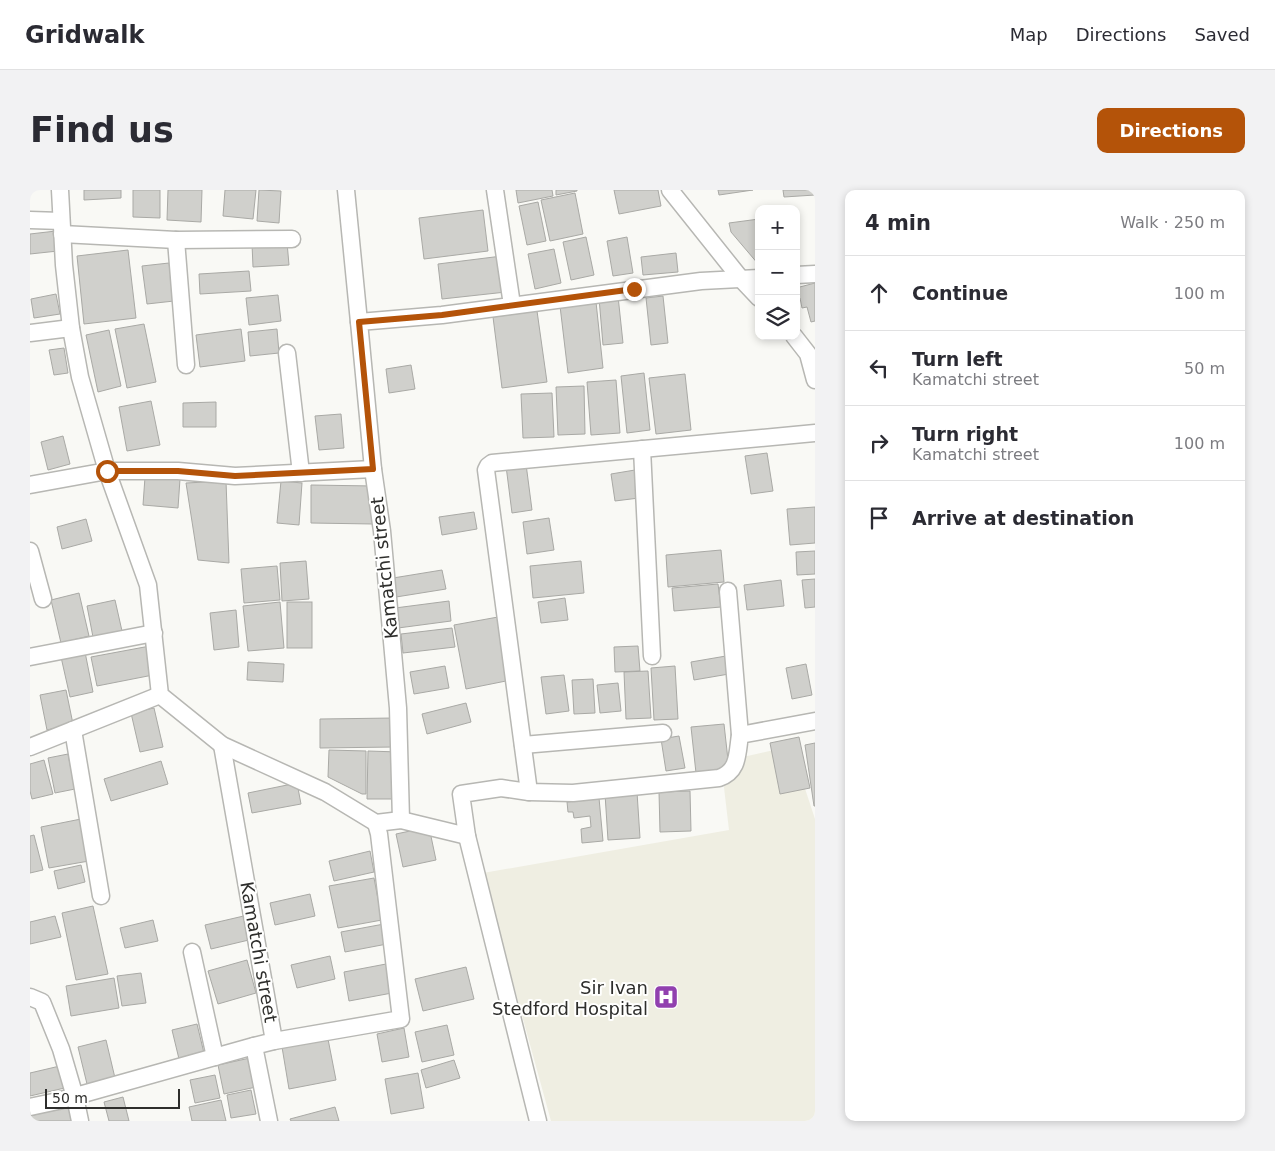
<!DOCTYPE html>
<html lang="en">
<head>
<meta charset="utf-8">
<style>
  body { margin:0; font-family:"DejaVu Sans",sans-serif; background:#f2f2f3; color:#2b2b33 }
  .controls { position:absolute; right:15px; top:15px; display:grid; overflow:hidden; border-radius:10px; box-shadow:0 2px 8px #0003 }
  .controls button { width:45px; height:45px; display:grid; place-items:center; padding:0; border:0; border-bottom:1px solid #e1e1e2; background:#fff; color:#2b2b33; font:25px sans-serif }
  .scale { position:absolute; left:15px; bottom:12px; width:135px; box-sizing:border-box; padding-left:5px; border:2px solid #2e2e2c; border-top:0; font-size:14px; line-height:18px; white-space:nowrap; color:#2e2e2c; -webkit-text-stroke:4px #fffffe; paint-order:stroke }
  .stop { position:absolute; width:15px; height:15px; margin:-11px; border:4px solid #b45309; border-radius:50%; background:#fff }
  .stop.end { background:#b45309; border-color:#fff; box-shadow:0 1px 5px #0008 }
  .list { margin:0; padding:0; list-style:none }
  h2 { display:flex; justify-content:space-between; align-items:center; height:65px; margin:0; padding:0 20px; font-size:21px }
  h2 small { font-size:16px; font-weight:400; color:#7c7c81 }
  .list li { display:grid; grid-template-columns:32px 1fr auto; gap:15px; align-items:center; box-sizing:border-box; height:75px; padding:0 20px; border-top:1px solid #e1e1e2 }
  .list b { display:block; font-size:19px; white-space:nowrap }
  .list p { margin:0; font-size:16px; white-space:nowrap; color:#7c7c81 }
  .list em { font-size:16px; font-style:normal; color:#7c7c81 }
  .icon { flex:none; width:28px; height:28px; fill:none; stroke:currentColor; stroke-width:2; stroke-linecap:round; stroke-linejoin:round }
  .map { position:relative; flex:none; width:785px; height:931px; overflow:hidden; border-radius:10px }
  header { display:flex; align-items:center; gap:30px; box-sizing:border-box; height:70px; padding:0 25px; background:#fff; border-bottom:1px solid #e1e1e2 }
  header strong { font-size:24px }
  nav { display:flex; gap:28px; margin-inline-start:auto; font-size:18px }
  .intro { display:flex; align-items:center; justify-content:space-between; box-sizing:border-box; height:120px; padding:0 30px }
  h1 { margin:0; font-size:35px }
  .button { padding:12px 22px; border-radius:10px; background:#b45309; color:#fff; font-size:18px; font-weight:700 }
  main { display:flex; gap:30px; padding:0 30px }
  aside { flex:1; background:#fff; border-radius:10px; box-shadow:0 2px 8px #0003 }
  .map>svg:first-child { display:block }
  .built { fill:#efeee2 }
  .building { fill:#d0d0cc; stroke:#a9a9a5 }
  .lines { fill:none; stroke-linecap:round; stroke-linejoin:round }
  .street-casing { stroke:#b7b7b3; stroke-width:19 }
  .street { stroke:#fff; stroke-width:16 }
  .route { stroke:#b45309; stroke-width:6 }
  .labels { text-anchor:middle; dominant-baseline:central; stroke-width:4; stroke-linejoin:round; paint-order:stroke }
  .street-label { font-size:18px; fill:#2e2e2c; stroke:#fffffe }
  .poi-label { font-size:18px; fill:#2e2e2c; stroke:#fffffe; text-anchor:end }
</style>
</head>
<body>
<header>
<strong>Gridwalk</strong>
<nav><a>Map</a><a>Directions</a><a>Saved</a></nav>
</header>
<div class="intro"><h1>Find us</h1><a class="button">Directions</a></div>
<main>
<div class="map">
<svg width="785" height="931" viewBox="0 0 785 931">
  <rect width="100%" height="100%" fill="#f9f9f5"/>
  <path class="built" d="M761,556L785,629V931H521L453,683L699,640L691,572Z"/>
  <g class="building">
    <path d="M54,0H91V8L54,10Z"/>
    <path d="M103,0H130V28L103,27Z"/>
    <path d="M138,0H172L171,32L137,30Z"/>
    <path d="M195,0H226L223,29L193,26Z"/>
    <path d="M229,0L251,1L249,33L227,31Z"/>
    <path d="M486,0H522L523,6L488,13Z"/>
    <path d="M526,0H547V1L526,5Z"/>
    <path d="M584,0H628L631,16L589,24Z"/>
    <path d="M688,0H723L689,5Z"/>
    <path d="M753,0H785V5L754,7Z"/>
    <path d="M545,3L553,44L520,51L511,10Z"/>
    <path d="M508,12L516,51L497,55L489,16Z"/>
    <path d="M453,20L458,61L394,69L389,28Z"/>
    <path d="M729,29V75L701,42L699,33Z"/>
    <path d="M26,41L28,61L0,64V44Z"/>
    <path d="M556,47L564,85L541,90L533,52Z"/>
    <path d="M597,47L603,83L583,86L577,51Z"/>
    <path d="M257,52L259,75L223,77L222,54Z"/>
    <path d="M524,59L531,93L505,99L498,64Z"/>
    <path d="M98,60L106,128L54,134L47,66Z"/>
    <path d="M646,63L648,82L613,85L611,67Z"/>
    <path d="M472,66L476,102L412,109L408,74Z"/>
    <path d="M139,73L144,111L117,114L112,76Z"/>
    <path d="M219,81L221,101L170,104L169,84Z"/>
    <path d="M785,93V131L781,132L777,117L772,118L770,108L766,109V98Z"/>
    <path d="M26,104L30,124L4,128L1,109Z"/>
    <path d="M248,105L251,131L219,135L216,108Z"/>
    <path d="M588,106L593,153L573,155L569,108Z"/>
    <path d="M633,106L638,153L621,155L616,108Z"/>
    <path d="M566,112L573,178L538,183L530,116Z"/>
    <path d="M507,121L517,192L472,198L463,127Z"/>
    <path d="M114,134L126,192L97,198L85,139Z"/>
    <path d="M211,139L215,171L170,177L166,145Z"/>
    <path d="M247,139L249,163L220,166L218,142Z"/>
    <path d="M79,140L91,196L68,202L56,145Z"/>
    <path d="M34,158L38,183L24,185L19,160Z"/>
    <path d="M381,175L385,199L359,203L356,179Z"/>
    <path d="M614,183L620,240L597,243L591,186Z"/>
    <path d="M655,184L661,240L626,244L619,188Z"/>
    <path d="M586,190L590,243L561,245L557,192Z"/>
    <path d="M554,196L555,244L528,245L526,197Z"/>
    <path d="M522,203L524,247L493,248L491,204Z"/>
    <path d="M121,211L130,255L97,261L89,217Z"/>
    <path d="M186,212V237H153V213Z"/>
    <path d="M311,224L314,258L289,260L285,226Z"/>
    <path d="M33,246L40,274L18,280L11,252Z"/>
    <path d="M737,263L743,301L721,304L715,266Z"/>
    <path d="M496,274L502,320L482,323L476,276Z"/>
    <path d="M605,280L609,308L585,311L581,284Z"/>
    <path d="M115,287L150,289L148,318L113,315Z"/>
    <path d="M196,291L199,373L168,370L156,293Z"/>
    <path d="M251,291L272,293L269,335L247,333Z"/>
    <path d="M281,295L343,296V334L281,333Z"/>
    <path d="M785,317V353L760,355L757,319Z"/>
    <path d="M444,322L447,339L412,345L409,327Z"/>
    <path d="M519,328L524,360L497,364L493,332Z"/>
    <path d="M56,329L62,351L32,359L27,337Z"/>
    <path d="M691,360L694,392L638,397L636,365Z"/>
    <path d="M785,361V384L767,385L766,362Z"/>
    <path d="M276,371L279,409L252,411L250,373Z"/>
    <path d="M551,371L554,403L503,408L500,376Z"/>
    <path d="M247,376L250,410L214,413L211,379Z"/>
    <path d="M412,380L416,399L366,407L363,388Z"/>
    <path d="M785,389V417L775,418L772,390Z"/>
    <path d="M751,390L754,416L717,420L714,395Z"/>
    <path d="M688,394L691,417L644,421L642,398Z"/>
    <path d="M49,403L59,446L31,453L21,410Z"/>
    <path d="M535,408L538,430L511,433L508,412Z"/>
    <path d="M85,410L92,441L63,447L57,416Z"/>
    <path d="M419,411L421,431L368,438L365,418Z"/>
    <path d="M250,412L254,458L218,461L213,416Z"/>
    <rect x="257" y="412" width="25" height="46"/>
    <path d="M206,420L209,457L184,460L180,423Z"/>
    <path d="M468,427L481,490L436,499L424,435Z"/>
    <path d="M422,438L425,457L373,463L371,444Z"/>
    <path d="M120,456L123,485L67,496L61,467Z"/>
    <path d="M608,456L610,481L585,482L584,457Z"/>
    <path d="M55,462L63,502L40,507L31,467Z"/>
    <path d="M696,466L699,484L664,490L661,472Z"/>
    <path d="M218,472L254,474L253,492L217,490Z"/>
    <path d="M776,474L782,505L762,509L756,478Z"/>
    <path d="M415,476L419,498L384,504L380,482Z"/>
    <path d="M645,476L648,529L624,530L621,478Z"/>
    <path d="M618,481L621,528L596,529L594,482Z"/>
    <path d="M534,485L539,521L516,524L511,487Z"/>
    <path d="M563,489L565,523L544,524L542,490Z"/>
    <path d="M588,493L591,521L570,523L567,495Z"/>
    <path d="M36,500L43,534L17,540L10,505Z"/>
    <path d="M436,513L441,532L397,544L392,524Z"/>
    <path d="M124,518L133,557L110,562L101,523Z"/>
    <path d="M364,528V557L290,558V529Z"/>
    <path d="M694,534L699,579L666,583L661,537Z"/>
    <path d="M649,546L655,578L636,581L631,549Z"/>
    <path d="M769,547L780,598L750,604L740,553Z"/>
    <path d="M785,553V616H784L775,555Z"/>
    <path d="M299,560L336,561V604H332L298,587Z"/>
    <path d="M338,561L369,562V609H337Z"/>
    <path d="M38,564L45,599L25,603L18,568Z"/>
    <path d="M14,570L23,604L2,609L0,601V574Z"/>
    <path d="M131,571L138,594L81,611L74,589Z"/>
    <path d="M267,593L271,614L222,623L218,603Z"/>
    <path d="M660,601L661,641L630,642L629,602Z"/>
    <path d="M607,602L610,648L578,650L575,604Z"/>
    <path d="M569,608L573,651L552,653L551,639L561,637L560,626L544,628L543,622H538L537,612Z"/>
    <path d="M51,629L59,671L19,678L11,637Z"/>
    <path d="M399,637L406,670L373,677L366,644Z"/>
    <path d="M4,645L13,680L0,683V646Z"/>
    <path d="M340,661L344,682L304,691L299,671Z"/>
    <path d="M51,675L55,692L28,699L24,681Z"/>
    <path d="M344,688L352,730L308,738L299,696Z"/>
    <path d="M280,704L285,726L245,735L240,713Z"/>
    <path d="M63,716L78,784L46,790L32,723Z"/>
    <path d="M218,725L223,749L181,759L175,735Z"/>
    <path d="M25,726L31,747L0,754V732Z"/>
    <path d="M123,730L128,751L95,758L90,738Z"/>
    <path d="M354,734L357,754L315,762L311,742Z"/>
    <path d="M300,766L305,789L267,798L261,775Z"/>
    <path d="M217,770L226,803L188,814L178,781Z"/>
    <path d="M356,774L362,803L319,811L314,782Z"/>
    <path d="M436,777L444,809L393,821L385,789Z"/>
    <path d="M111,783L116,813L92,816L87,786Z"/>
    <path d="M84,788L89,818L41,826L36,796Z"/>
    <path d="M167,834L174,863L149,869L142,840Z"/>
    <path d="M417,835L424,865L392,872L385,842Z"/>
    <path d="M374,838L379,867L352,872L347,844Z"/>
    <path d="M298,849L306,890L259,899L252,857Z"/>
    <path d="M76,850L85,888L57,894L48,857Z"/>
    <path d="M220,868L226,897L194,904L188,875Z"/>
    <path d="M424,870L430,888L396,898L391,880Z"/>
    <path d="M34,875L39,897L0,906V883Z"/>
    <path d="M388,883L394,918L361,924L355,889Z"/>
    <path d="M185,885L190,908L165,913L160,890Z"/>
    <path d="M221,900L226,924L201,928L197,905Z"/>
    <path d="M93,907L99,931H79L74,912Z"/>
    <path d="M191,910L196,931H162L159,917Z"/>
    <path d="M38,916L42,931H0V926Z"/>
    <path d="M305,917L309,931H261L260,929Z"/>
  </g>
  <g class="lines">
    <defs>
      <g id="street">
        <path d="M30,0L34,75L41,138L50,187L77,281L118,395L130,505L192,555L295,602L346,633L371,630L437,646L431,604L471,598L499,602L543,603L689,588C709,581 707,564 710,545L785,531"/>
        <path d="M316,0L329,132"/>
        <path d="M465,0L482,115"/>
        <path d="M640,0L711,89L729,108"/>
        <path d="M0,30L31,31"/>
        <path d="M32,44L146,50L262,49"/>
        <path d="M146,50L156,175"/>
        <path d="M766,85L785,84"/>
        <path d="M0,143L41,138"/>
        <path d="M764,146L778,164L785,190"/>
        <path d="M257,163L271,283"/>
        <path d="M612,259L622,466"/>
        <path d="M0,295L77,281H148L205,286L343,279"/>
        <path d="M0,361L13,409"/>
        <path d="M698,401L710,545"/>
        <path d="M0,467L124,443"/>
        <path d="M43,540L71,706"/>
        <path d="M192,555L244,851L224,856L239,931"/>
        <path d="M493,555L633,543"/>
        <path d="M0,557L130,505"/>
        <path d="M499,602L456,280L458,276L462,273L785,243"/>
        <path d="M371,630L368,518L352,341L343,279L329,132L412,125L671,91L729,88"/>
        <path d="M437,646L508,931"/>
        <path d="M162,762L185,867"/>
        <path d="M0,807L12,812L31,859L45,907L50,931"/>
        <path d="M244,851L371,829L349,644L346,633"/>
        <path d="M0,917L28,911L224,856"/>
      </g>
    </defs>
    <use href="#street" class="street-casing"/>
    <use href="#street" class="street"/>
  </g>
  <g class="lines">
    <path class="route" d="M77,281H148L205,286L343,279L329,132L412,125L604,99"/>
  </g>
  <defs>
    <symbol id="hospital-square" viewBox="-11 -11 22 22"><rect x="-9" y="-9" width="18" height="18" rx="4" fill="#9140af" stroke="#fffffe"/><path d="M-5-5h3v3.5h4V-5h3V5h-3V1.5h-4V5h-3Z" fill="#fff"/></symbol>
  </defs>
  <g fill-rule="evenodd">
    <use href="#hospital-square" x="622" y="793" width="28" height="28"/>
  </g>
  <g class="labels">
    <g class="street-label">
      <text transform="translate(354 378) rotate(-96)">Kamatchi street</text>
      <text transform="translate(229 762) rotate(80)">Kamatchi street</text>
    </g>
    <g class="poi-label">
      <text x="618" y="797">Sir Ivan<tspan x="618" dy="21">Stedford Hospital</tspan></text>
    </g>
  </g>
</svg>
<div class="controls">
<button>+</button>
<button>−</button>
<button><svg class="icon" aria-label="layers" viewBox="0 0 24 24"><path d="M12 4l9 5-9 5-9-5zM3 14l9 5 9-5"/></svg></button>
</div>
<div class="scale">50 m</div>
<div class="stop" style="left:77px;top:281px"></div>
<div class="stop end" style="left:604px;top:99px"></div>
</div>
<aside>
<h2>4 min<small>Walk · 250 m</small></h2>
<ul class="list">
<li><svg class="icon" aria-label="ahead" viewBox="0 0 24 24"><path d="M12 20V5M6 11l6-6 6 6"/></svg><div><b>Continue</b></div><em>100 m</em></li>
<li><svg class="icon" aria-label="left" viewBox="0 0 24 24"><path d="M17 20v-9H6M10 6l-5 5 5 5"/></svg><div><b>Turn left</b><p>Kamatchi street</p></div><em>50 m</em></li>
<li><svg class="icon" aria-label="right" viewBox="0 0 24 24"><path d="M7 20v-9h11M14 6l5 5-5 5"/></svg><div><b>Turn right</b><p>Kamatchi street</p></div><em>100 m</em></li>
<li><svg class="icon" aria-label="arrive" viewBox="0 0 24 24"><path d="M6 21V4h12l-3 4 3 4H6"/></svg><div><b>Arrive at destination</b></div></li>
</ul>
</aside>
</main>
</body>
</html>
